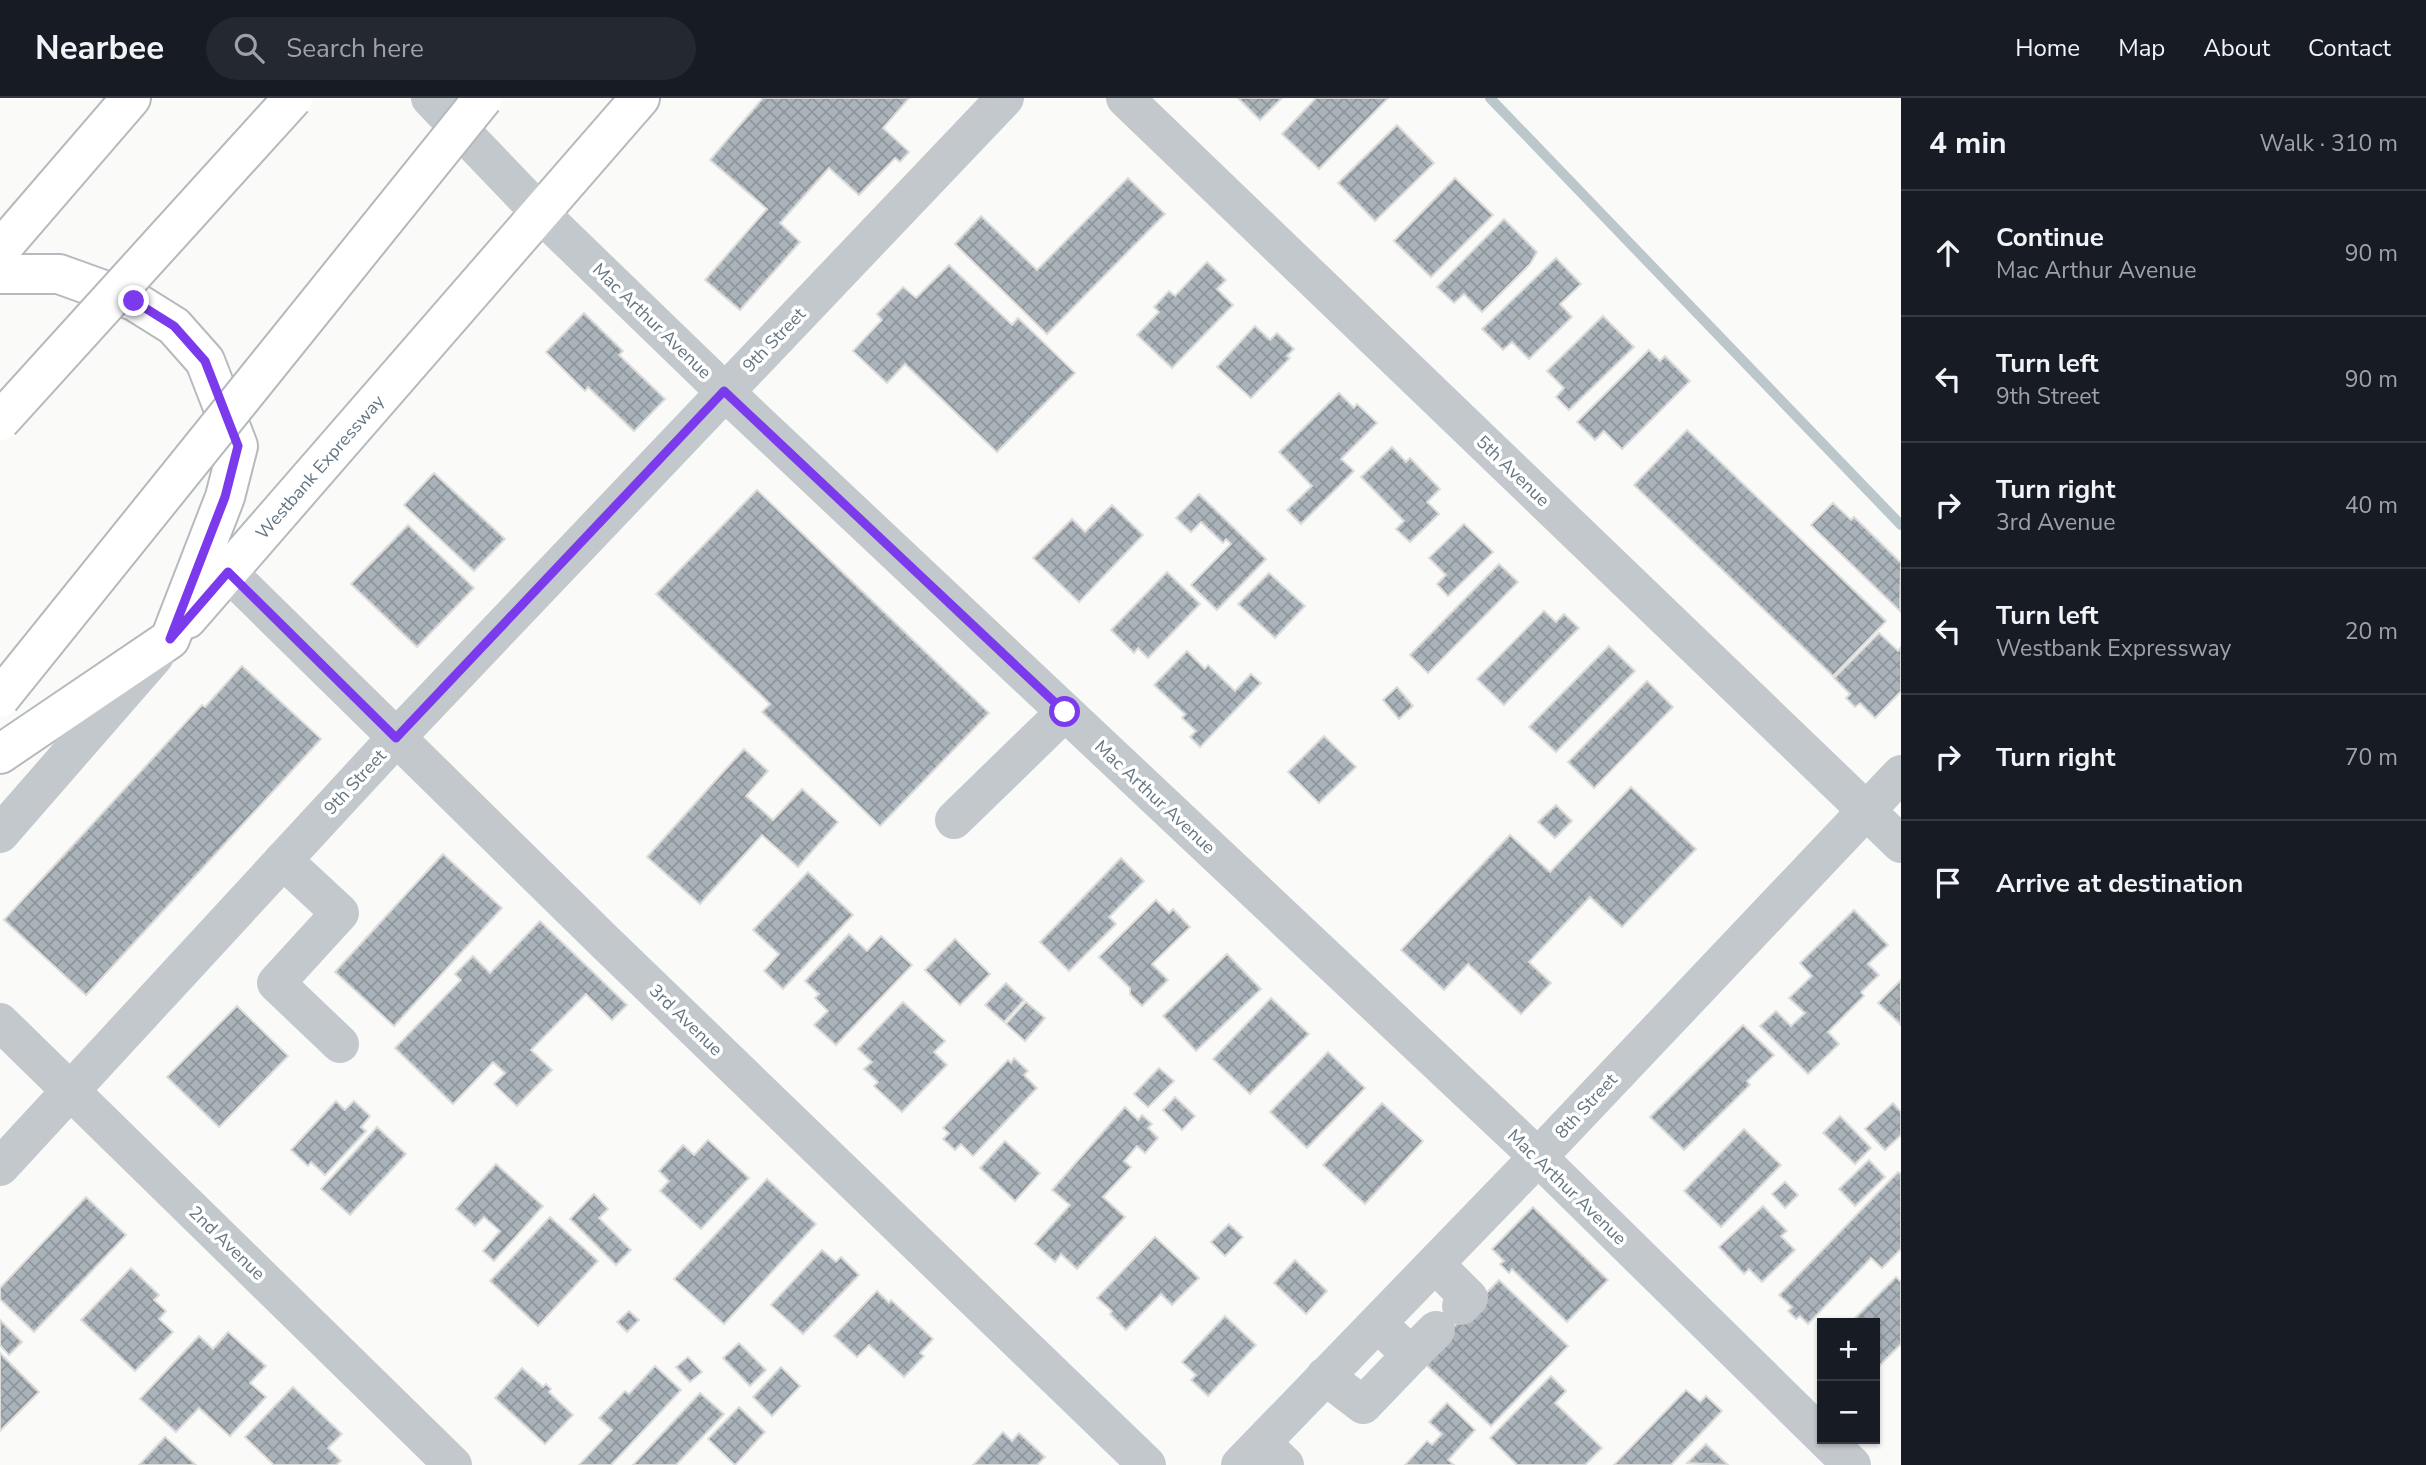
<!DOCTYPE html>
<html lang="en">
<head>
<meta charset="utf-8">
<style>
  body { margin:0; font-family:"Nunito Sans",sans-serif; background:#242831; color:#f1f3f6 }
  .controls { position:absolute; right:21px; bottom:21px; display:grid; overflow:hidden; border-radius:0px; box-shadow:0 2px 5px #0004 }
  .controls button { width:63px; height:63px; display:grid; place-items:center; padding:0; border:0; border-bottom:2px solid #363941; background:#171b24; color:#f1f3f6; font:35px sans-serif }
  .stop { position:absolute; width:21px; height:21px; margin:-16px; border:5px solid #7c3aed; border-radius:50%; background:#fff }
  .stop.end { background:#7c3aed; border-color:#fff; box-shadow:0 2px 7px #0008 }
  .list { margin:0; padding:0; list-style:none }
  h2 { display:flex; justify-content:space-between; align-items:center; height:91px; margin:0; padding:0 28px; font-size:30px }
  h2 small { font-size:23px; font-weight:400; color:#9ea1a6 }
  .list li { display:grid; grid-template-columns:46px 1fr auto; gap:21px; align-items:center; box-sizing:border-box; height:126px; padding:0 28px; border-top:2px solid #363941 }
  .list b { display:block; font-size:26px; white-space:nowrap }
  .list p { margin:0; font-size:23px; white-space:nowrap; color:#9ea1a6 }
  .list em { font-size:23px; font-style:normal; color:#9ea1a6 }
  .icon { flex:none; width:38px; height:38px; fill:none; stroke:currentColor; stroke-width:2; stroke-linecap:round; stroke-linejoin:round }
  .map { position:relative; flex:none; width:1901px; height:1367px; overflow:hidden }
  header { display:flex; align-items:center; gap:42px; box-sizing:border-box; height:98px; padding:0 35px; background:#171b24; border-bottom:2px solid #363941 }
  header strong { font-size:33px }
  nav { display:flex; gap:38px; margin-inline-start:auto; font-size:24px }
  .search { width:490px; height:63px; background:#242831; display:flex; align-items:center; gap:18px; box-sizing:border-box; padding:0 24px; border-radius:38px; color:#9ea1a6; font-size:26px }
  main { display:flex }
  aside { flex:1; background:#171b24 }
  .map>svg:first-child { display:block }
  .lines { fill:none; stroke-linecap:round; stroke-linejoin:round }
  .stream { stroke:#bbc7cb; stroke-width:10 }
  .building { fill:url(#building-cross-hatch); stroke:#dcdcda; stroke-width:2 }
  .major-casing { stroke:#b5babe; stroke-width:42 }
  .highway-casing { stroke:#b4b9bd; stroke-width:42 }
  .minor { stroke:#c3c8cc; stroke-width:38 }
  .major { stroke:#fff; stroke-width:38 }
  .highway { stroke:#fff; stroke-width:38 }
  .highway-bridge-casing { stroke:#b4b9bd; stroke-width:42; stroke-linecap:butt }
  .highway-bridge { stroke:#fff; stroke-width:38 }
  .route { stroke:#7c3aed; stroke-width:9 }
  .labels { text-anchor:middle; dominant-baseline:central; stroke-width:7; stroke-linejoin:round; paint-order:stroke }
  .street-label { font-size:18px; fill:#657683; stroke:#fff }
</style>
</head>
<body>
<header>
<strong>Nearbee</strong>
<div class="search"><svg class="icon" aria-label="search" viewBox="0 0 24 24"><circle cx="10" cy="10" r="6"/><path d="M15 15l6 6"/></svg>Search here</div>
<nav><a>Home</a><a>Map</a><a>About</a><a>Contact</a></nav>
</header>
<main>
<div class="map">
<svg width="1901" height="1367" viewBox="0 0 1901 1367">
  <defs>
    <pattern id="building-cross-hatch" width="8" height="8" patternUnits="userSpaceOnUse" patternTransform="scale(1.75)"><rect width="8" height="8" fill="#aab3b9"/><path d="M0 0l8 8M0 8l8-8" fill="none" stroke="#8e969c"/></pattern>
  </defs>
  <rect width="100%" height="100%" fill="#fafaf8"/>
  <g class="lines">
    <path class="stream" d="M1490,0L1901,427"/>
  </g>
  <g class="building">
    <path d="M763,0H909L883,30L909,54L900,64L895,60L859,97L829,70L780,125L800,144L740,212L705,182L767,111L710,62Z"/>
    <path d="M1238,0H1282L1260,22Z"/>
    <path d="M1316,0H1388L1319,71L1282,36Z"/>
    <path d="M1397,27L1434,65L1375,123L1338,85Z"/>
    <path d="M1128,80L1165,116L1047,236L955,146L981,118L1037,172Z"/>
    <path d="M1455,80L1493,117L1431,179L1394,143Z"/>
    <path d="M1504,121L1537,154L1530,166L1482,214L1464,196L1454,205L1437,189Z"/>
    <path d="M1556,160L1581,186L1560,206L1572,219L1529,261L1512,244L1503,252L1482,231Z"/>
    <path d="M1207,164L1226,182L1217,191L1233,207L1172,270L1137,237L1159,214L1154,209L1169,193L1175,198Z"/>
    <path d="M949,167L1012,227L1018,220L1075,275L997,354L905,266L887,285L853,253L882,222L877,216L903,189L916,200Z"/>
    <path d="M584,215L623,253L619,257L665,301L634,333L588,289L585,293L546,254Z"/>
    <path d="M1603,218L1634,249L1569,312L1556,299L1564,290L1547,273Z"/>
    <path d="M1255,228L1270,242L1277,235L1294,251L1287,258L1290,260L1251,300L1217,269Z"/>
    <path d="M1649,252L1660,263L1665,258L1690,283L1622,351L1604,333L1595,342L1577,324Z"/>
    <path d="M1339,295L1354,310L1357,306L1377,325L1341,361L1354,373L1301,426L1287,412L1312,388L1279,354Z"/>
    <path d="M1687,332L1886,523L1833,578L1634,387Z"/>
    <path d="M1392,349L1406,364L1410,360L1440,391L1427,404L1439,416L1410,444L1396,431L1404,423L1361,379Z"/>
    <path d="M434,375L505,441L474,473L404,407Z"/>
    <path d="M757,392L989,615L880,728L762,614L770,606L656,496Z"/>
    <path d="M1199,396L1266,461L1217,512L1191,487L1231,446L1226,441L1223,445L1201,424L1191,434L1176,420Z"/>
    <path d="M1833,405L1851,422L1854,419L1901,465L1900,513L1811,427Z"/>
    <path d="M1112,407L1143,437L1079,504L1033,460L1072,421L1085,434Z"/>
    <path d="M1464,426L1493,454L1448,498L1437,486L1446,477L1429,460Z"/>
    <path d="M408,427L474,490L417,549L351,486Z"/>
    <path d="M1499,466L1518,484L1428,575L1410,557Z"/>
    <path d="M1167,474L1200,506L1148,560L1138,550L1134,555L1111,532Z"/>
    <path d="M1269,475L1305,508L1275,540L1238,506Z"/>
    <path d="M1544,513L1556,524L1564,516L1579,530L1504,607L1477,581Z"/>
    <path d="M1879,535L1898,553L1901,549V593L1875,620L1860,605L1855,609L1846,600L1850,596L1834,580Z"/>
    <path d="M1609,548L1635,573L1556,654L1529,629Z"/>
    <path d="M1187,553L1205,571L1208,567L1235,593L1251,576L1261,585L1200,649L1190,639L1196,633L1182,620L1185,616L1154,587Z"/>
    <path d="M242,568L321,641L86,897L4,822L202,607L205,609Z"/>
    <path d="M1647,583L1673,609L1594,690L1568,664Z"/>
    <path d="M1397,589L1413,608L1399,621L1383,602Z"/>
    <path d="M1324,638L1356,669L1319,705L1288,674Z"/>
    <path d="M744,651L768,673L746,698L773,722L802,691L838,724L798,769L762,737L700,806L647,759Z"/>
    <path d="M1631,689L1696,751L1622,829L1590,799L1529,864L1551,885L1521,916L1468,866L1444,892L1401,852L1510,737L1550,774Z"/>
    <path d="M1556,707L1572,723L1555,740L1538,724Z"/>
    <path d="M443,756L502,810L394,928L335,874Z"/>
    <path d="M1121,760L1144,783L1109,819L1116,826L1069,873L1040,844Z"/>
    <path d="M808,774L853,817L783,891L764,873L779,856L753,832Z"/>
    <path d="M1156,802L1169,815L1173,811L1190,829L1152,866L1168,882L1142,908L1130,896V890L1099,859Z"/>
    <path d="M1854,812L1888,847L1868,866L1879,877L1861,894L1864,898L1828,934L1839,946L1808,976L1760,928L1776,913L1791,928L1805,915L1789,900L1812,878L1800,865Z"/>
    <path d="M540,823L627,907L612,922L586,896L531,952L552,972L517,1008L494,986L505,975L493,964L453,1006L395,950L461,882L455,876L473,858L490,875Z"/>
    <path d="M849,836L867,853L881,838L912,867L836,947L814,927L828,913L815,900L819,896L805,883Z"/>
    <path d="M955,841L990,876L960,907L925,872Z"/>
    <path d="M1227,856L1261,891L1196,953L1163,918Z"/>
    <path d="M1901,882V927L1878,905Z"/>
    <path d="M1006,885L1024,902L1004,924L985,907Z"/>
    <path d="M1271,900L1309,936L1250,996L1213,961Z"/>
    <path d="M903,904L945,943L934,954L947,967L902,1014L874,988L878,984L864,971L872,964L858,951Z"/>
    <path d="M1026,904L1045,920L1025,943L1006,926Z"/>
    <path d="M237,908L288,958L219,1029L167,979Z"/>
    <path d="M1743,927L1774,957L1747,983L1750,987L1684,1052L1650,1019Z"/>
    <path d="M1328,954L1365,990L1307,1050L1270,1014Z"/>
    <path d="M1014,960L1028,973L1024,977L1037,990L973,1058L961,1046L955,1052L943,1041L949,1035L943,1030L1008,962L1011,965Z"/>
    <path d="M1159,970L1174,983L1148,1009L1134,996Z"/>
    <path d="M1175,999L1195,1018L1182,1032L1163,1012Z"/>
    <path d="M336,1003L345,1012L354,1003L370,1018L361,1029L366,1033L325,1077L311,1064L308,1068L291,1052Z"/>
    <path d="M1382,1005L1423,1043L1365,1106L1323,1067Z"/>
    <path d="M1893,1005L1901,1014V1037L1885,1052L1865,1031Z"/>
    <path d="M1125,1009L1138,1022L1142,1017L1152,1026L1148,1030L1158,1040L1145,1055L1137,1048L1124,1063L1131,1069L1103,1099L1125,1119L1077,1171L1061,1156L1055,1164L1035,1146L1070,1107L1052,1092Z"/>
    <path d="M1840,1018L1871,1050L1855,1066L1823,1035Z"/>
    <path d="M377,1029L406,1056L350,1117L321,1091Z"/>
    <path d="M1744,1031L1781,1067L1721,1129L1684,1093Z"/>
    <path d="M708,1042L749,1080L701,1131L660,1093L669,1083L659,1073L683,1047L694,1057Z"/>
    <path d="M1005,1043L1040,1075L1015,1103L980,1070Z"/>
    <path d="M1869,1062L1885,1079L1855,1108L1839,1091Z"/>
    <path d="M496,1066L543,1108L494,1163L483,1153L500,1133L484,1119L475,1128L456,1111Z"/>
    <path d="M1898,1074L1901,1076V1151L1882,1170L1871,1160L1808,1226L1800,1218L1796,1221L1788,1213L1792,1209L1779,1197Z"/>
    <path d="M767,1081L816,1126L724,1226L674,1181Z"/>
    <path d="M1785,1084L1798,1097L1785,1110L1772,1096Z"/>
    <path d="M594,1096L608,1111L599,1120L631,1152L616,1167L570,1121Z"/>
    <path d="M86,1099L126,1137L34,1234L0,1201V1190Z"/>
    <path d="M1763,1108L1787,1133L1781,1138L1795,1152L1762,1184L1749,1171L1744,1176L1719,1149Z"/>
    <path d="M1533,1109L1608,1182L1567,1224L1512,1171L1509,1175L1500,1166L1504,1163L1492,1151Z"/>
    <path d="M550,1119L598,1163L538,1228L490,1183Z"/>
    <path d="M1229,1126L1243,1139L1225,1158L1211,1144Z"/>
    <path d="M1155,1139L1199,1180L1172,1207L1161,1196L1126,1232L1110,1216L1112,1213L1097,1200Z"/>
    <path d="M822,1152L836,1164L841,1159L859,1177L803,1236L771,1207Z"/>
    <path d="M1295,1162L1327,1193L1306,1216L1274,1185Z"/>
    <path d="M131,1170L159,1197L154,1202L166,1213L159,1221L173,1234L135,1273L81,1222Z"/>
    <path d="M1896,1179L1901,1184V1246L1875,1272V1225H1850Z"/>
    <path d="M1499,1182L1568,1248L1491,1328L1421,1262Z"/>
    <path d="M877,1193L889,1205L891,1202L933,1241L920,1255L924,1258L904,1279L869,1247L857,1259L834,1238Z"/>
    <path d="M629,1213L639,1222L627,1234L617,1224Z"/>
    <path d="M1225,1218L1256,1247L1208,1298L1191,1282L1196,1277L1182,1264Z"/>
    <path d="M0,1222L22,1244L9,1257L0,1247Z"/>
    <path d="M228,1234L266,1268L250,1285L266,1299L230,1338L199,1310L176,1334L140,1301L199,1238L213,1251Z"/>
    <path d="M739,1245L766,1272L750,1288L723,1260Z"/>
    <path d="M0,1255L39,1294L0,1333Z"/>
    <path d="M688,1259L702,1274L690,1284L676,1269Z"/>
    <path d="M655,1268L681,1292L611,1367H579L612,1332L599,1320L625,1293L629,1296Z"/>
    <path d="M781,1269L800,1288L772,1318L753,1299Z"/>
    <path d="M522,1270L543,1289L546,1286L551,1291L549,1294L573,1317L545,1346L495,1300Z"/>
    <path d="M1551,1278L1566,1293L1555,1305L1602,1350L1585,1367H1517L1490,1340Z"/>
    <path d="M293,1289L342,1336L328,1350L341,1363L336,1367H274L245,1339Z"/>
    <path d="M1686,1292L1700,1304L1706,1298L1722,1313L1671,1367H1614Z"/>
    <path d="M700,1295L724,1316L676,1367H633Z"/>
    <path d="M1447,1305L1475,1332L1448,1362L1454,1367H1405L1427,1343L1432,1347L1442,1336L1429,1324Z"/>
    <path d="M739,1309L765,1334L735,1367L708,1341Z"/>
    <path d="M1003,1334L1012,1343L1019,1335L1045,1359L1037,1367H973Z"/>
    <path d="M165,1339L196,1367H139Z"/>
    <path d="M1706,1346L1728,1367L1687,1365Z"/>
  </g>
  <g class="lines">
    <defs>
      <g id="major">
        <path d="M0,152L131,0"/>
        <path d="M0,176H59L134,203L174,228L205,263L238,348L225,399L170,541L0,656"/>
        <path d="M187,521L640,0"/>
      </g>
      <path id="highway" d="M633,8L636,0"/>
    </defs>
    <use href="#major" class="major-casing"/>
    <use href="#highway" class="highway-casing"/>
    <g class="minor">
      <path d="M430,0L541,116L724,293L1538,1059L1822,1338"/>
      <path d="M1125,0L1901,746"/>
      <path d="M228,474L607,846L1147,1367"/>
      <path d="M954,722L1065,614"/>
      <path d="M0,736L155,558"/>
      <path d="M283,762L340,815L276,885L340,946"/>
      <path d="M0,924L453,1367"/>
      <path d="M0,1069L396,640L1005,0"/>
      <path d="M1435,1166L1469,1200L1461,1208"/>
      <path d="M1392,1239L1411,1257L1436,1232"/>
      <path d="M1325,1278L1363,1307L1411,1257"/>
      <path d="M1825,1341L1852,1367"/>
      <path d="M1262,1345L1285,1367"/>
      <path d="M1240,1367L1538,1059L1901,676"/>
    </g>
    <use href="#major" class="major"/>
    <use href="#highway" class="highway"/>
    <defs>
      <g id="highway-bridge">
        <path d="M0,323L293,0"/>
        <path d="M0,600L483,0"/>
      </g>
    </defs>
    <use href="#highway-bridge" class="highway-bridge-casing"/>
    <use href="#highway-bridge" class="highway-bridge"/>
  </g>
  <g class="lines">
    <path class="route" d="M134,203L174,228L205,263L238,348L225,399L170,541L228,474L396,640L724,293L1065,614"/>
  </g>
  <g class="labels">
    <g class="street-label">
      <text transform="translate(652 223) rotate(44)">Mac Arthur Avenue</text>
      <text transform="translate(774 242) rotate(-46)">9th Street</text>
      <text transform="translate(320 369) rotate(-49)">Westbank Expressway</text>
      <text transform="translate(1513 373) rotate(44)">5th Avenue</text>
      <text transform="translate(355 684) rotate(-47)">9th Street</text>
      <text transform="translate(1155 699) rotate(43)">Mac Arthur Avenue</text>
      <text transform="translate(686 922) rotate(44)">3rd Avenue</text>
      <text transform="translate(1586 1008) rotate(-47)">8th Street</text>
      <text transform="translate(1567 1089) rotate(44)">Mac Arthur Avenue</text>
      <text transform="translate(227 1145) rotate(44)">2nd Avenue</text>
    </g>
  </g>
</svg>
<div class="controls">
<button>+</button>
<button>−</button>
</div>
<div class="stop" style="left:1065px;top:614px"></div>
<div class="stop end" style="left:134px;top:203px"></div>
</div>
<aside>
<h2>4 min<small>Walk · 310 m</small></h2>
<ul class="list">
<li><svg class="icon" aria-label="ahead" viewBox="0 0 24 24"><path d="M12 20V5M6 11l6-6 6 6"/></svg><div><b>Continue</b><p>Mac Arthur Avenue</p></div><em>90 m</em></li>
<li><svg class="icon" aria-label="left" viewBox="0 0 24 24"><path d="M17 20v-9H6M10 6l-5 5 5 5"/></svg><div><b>Turn left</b><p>9th Street</p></div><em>90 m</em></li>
<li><svg class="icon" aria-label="right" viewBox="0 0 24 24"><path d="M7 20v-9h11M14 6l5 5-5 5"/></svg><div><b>Turn right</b><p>3rd Avenue</p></div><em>40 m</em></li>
<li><svg class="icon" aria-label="left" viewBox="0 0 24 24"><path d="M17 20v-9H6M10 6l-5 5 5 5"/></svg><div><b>Turn left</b><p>Westbank Expressway</p></div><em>20 m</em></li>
<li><svg class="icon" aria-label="right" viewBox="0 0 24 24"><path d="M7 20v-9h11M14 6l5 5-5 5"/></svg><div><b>Turn right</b></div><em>70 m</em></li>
<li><svg class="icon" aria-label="arrive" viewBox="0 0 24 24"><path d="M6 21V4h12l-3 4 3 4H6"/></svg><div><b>Arrive at destination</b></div></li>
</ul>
</aside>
</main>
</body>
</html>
